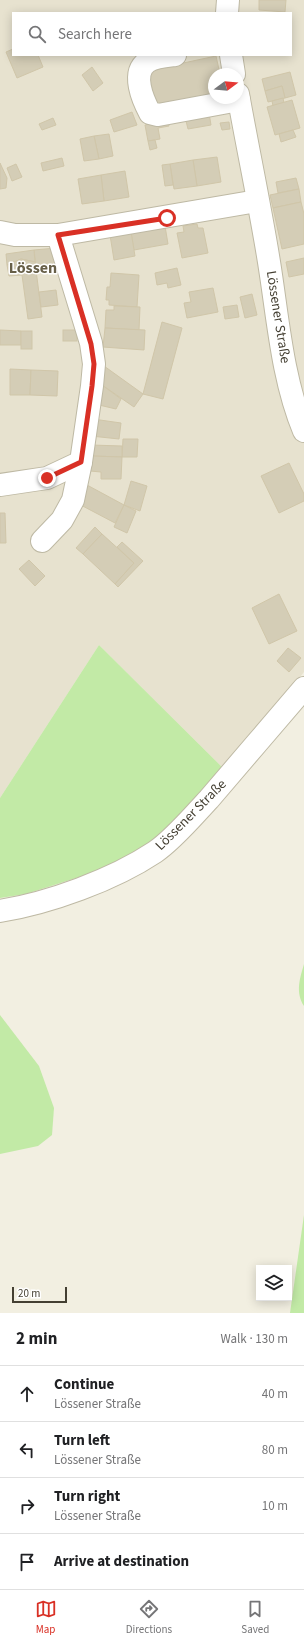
<!DOCTYPE html>
<html lang="en">
<head>
<meta charset="utf-8">
<style>
  body { margin:0; font-family:"Source Sans 3",sans-serif; background:#f6f6f6; color:#202124 }
  .controls { position:absolute; right:12px; bottom:12px; display:grid; overflow:hidden; border-radius:0px; box-shadow:0 2px 10px #0003 }
  .controls button { width:36px; height:36px; display:grid; place-items:center; padding:0; border:0; border-bottom:1px solid #e0e0e0; background:#fff; color:#202124; font:20px sans-serif }
  .compass { position:absolute; left:208px; top:68px; width:36px; height:36px; border-radius:50%; background:#fff; box-shadow:0 2px 10px #0003; rotate:74deg }
  .scale { position:absolute; left:12px; bottom:10px; width:55px; box-sizing:border-box; padding-left:4px; border:2px solid #443f32; border-top:0; font-size:11px; line-height:14px; white-space:nowrap; color:#443f32; -webkit-text-stroke:3px #fff; paint-order:stroke }
  .stop { position:absolute; width:12px; height:12px; margin:-9px; border:3px solid #d93025; border-radius:50%; background:#fff }
  .stop.end { background:#d93025; border-color:#fff; box-shadow:0 1px 4px #0008 }
  .list { margin:0; padding:0; list-style:none }
  h2 { display:flex; justify-content:space-between; align-items:center; height:52px; margin:0; padding:0 16px; font-size:17px }
  h2 small { font-size:13px; font-weight:400; color:#757577 }
  .list li { display:grid; grid-template-columns:26px 1fr auto; gap:12px; align-items:center; box-sizing:border-box; height:56px; padding:0 16px; border-top:1px solid #e0e0e0 }
  .list b { display:block; font-size:15px; white-space:nowrap }
  .list p { margin:0; font-size:13px; white-space:nowrap; color:#757577 }
  .list em { font-size:13px; font-style:normal; color:#757577 }
  .icon { flex:none; width:22px; height:22px; fill:none; stroke:currentColor; stroke-width:2; stroke-linecap:round; stroke-linejoin:round }
  .map { position:relative; flex:none; width:304px; height:1313px; overflow:hidden }
  .search { position:absolute; background:#fff; box-shadow:0 2px 10px #0003; left:12px; right:12px; top:12px; height:44px; display:flex; align-items:center; gap:10px; box-sizing:border-box; padding:0 14px; border-radius:0px; color:#757577; font-size:15px }
  .sheet { height:276px; background:#fff }
  nav { display:flex; justify-content:space-around; align-items:center; box-sizing:border-box; height:56px; border-top:1px solid #e0e0e0; background:#fff; font-size:11px; color:#757577 }
  nav a { display:grid; justify-items:center; gap:2px }
  nav .on { color:#d93025 }
  .map>svg:first-child { display:block }
  .residential { fill:#e7e2cf; fill-rule:evenodd }
  .green { fill:#c2eaa6 }
  .building { fill:#d4cdb6; stroke:#d0c6a9 }
  .lines { fill:none; stroke-linecap:round; stroke-linejoin:round }
  .minor-casing { stroke:#beb9a4; stroke-width:24 }
  .minor { stroke:#fff; stroke-width:22 }
  .route { stroke:#d93025; stroke-width:5 }
  .labels { text-anchor:middle; dominant-baseline:central; stroke-width:3; stroke-linejoin:round; paint-order:stroke }
  .street-label { font-size:14px; fill:#443f32; stroke:#fff }
  .quarter-label { font-size:16px; font-weight:bold; fill:#675f48; stroke:#fff }
</style>
</head>
<body>
<div class="map">
<svg width="304" height="1313" viewBox="0 0 304 1313">
  <rect width="100%" height="100%" fill="#f2efe1"/>
  <path class="residential" d="M0,0H304V672L225,770L99,645L0,798ZM13,13H291V55H13ZM214,74H238V98H214Z"/>
  <g class="green">
    <path d="M99,645L225,770L158,839L98,871L26,894L0,898V798Z"/>
    <path d="M304,964V1006C295,992 300,978 304,964Z"/>
    <path d="M0,1015L39,1066L54,1108L52,1135L38,1146L0,1154Z"/>
    <path d="M304,1215V1313H290Z"/>
  </g>
  <g class="building">
    <path d="M259,0H286L285,12L259,10Z"/>
    <path d="M13,49V55H38L43,67L17,78L6,52Z"/>
    <path d="M216,56L220,74H214V96L153,108L146,71Z"/>
    <path d="M92,67L103,83L93,91L82,75Z"/>
    <path d="M290,72L296,95L285,98L282,86L265,91L262,79Z"/>
    <path d="M282,86L285,98L268,102L265,91Z"/>
    <path d="M283,98L284,103L273,106L272,101Z"/>
    <path d="M292,100L300,128L275,135L267,107Z"/>
    <path d="M132,112L137,125L114,132L110,120Z"/>
    <path d="M209,113L211,125L188,129L185,117Z"/>
    <path d="M53,118L56,125L42,130L39,124Z"/>
    <path d="M168,120L169,126L158,128L160,139L148,141L145,125Z"/>
    <path d="M229,122L230,129L222,130L220,123Z"/>
    <path d="M293,130L296,137L281,142L279,134Z"/>
    <path d="M109,134L113,156L99,159L94,136Z"/>
    <path d="M94,136L99,159L84,161L80,139Z"/>
    <path d="M155,140L157,148L150,150L148,141Z"/>
    <path d="M217,157L221,182L197,186L193,160Z"/>
    <path d="M62,158L64,166L43,171L41,163Z"/>
    <path d="M193,160L197,186L174,189L170,164Z"/>
    <path d="M0,163L7,178L6,188L0,189Z"/>
    <path d="M16,164L22,177L12,181L7,168Z"/>
    <path d="M170,164L173,185L165,186L162,165Z"/>
    <path d="M125,171L129,197L104,201L101,175Z"/>
    <path d="M101,175L104,201L82,204L78,179Z"/>
    <path d="M296,178L299,189L278,193L276,182Z"/>
    <path d="M299,189L301,202L273,208L270,195Z"/>
    <path d="M301,202L304,214V244L282,249L273,208Z"/>
    <path d="M197,224L198,228H203L208,253L182,258L177,233L184,232L183,226Z"/>
    <path d="M165,226L168,244L134,250L131,232Z"/>
    <path d="M131,232L135,256L114,260L110,235Z"/>
    <path d="M56,248L58,264L36,267L34,250Z"/>
    <path d="M34,250L35,262L21,259L7,265L6,254Z"/>
    <path d="M304,258V274L289,277L286,262Z"/>
    <path d="M21,259L35,262L42,317L28,319L22,275L9,276L7,265Z"/>
    <path d="M177,268L181,285L168,288L167,283L157,285L155,273Z"/>
    <path d="M111,273L139,275L137,307L109,305V300H106L107,287H110Z"/>
    <path d="M213,288L218,312L187,318L184,303L191,302L189,292Z"/>
    <path d="M56,290L58,305L41,307L39,292Z"/>
    <path d="M252,294L257,315L245,318L240,297Z"/>
    <path d="M237,305L239,317L225,319L223,307Z"/>
    <path d="M114,306L140,307L139,330L105,328L106,310H114Z"/>
    <path d="M162,322L182,328L163,399L143,394Z"/>
    <path d="M105,328L145,330L144,350L103,347Z"/>
    <path d="M0,330L21,331V345H0Z"/>
    <rect x="63" y="330" width="14" height="11"/>
    <rect x="21" y="331" width="11" height="18"/>
    <path d="M104,366L143,394L134,407L102,385Z"/>
    <path d="M10,369L31,370L30,395H10Z"/>
    <path d="M31,370L58,371L57,396L30,395Z"/>
    <path d="M102,385L121,399L116,409L99,405Z"/>
    <path d="M93,419L121,423L119,439L91,436Z"/>
    <path d="M123,439H138L137,457H122Z"/>
    <path d="M91,445L122,446V457L91,456Z"/>
    <path d="M91,456L122,457L121,479H101V472L90,471Z"/>
    <path d="M289,463L304,494V501L279,513L261,476Z"/>
    <path d="M131,481L147,486L140,511L124,505Z"/>
    <path d="M87,485L124,505L115,523L77,503Z"/>
    <path d="M124,505L136,511L127,533L114,527Z"/>
    <path d="M0,513H5L6,543H0Z"/>
    <path d="M95,527L102,534L83,554L76,548Z"/>
    <path d="M102,534L134,563L115,584L83,554Z"/>
    <path d="M122,542L143,561L118,587L115,584L134,563L117,547Z"/>
    <path d="M29,560L45,576L35,586L19,569Z"/>
    <path d="M279,594L297,631L269,644L252,608Z"/>
    <path d="M288,648L301,658L289,672L277,661Z"/>
  </g>
  <g class="lines">
    <defs>
      <g id="minor">
        <path d="M227,13L228,0"/>
        <path d="M175,55C167,56 154,57 147,62C131,73 143,100 150,113L158,115L239,100"/>
        <path d="M231,55L234,74"/>
        <path d="M238,94C248,150 260,206 269,262C278,318 282,378 304,431"/>
        <path d="M0,232L15,235H58L257,201"/>
        <path d="M0,485L47,478L81,462L92,386L94,364L91,343L58,235"/>
        <path d="M42,541L62,520L73,500L81,462"/>
        <path d="M0,911C49,903 113,880 155,852C173,840 194,815 209,799C241,762 272,725 304,688"/>
      </g>
    </defs>
    <use href="#minor" class="minor-casing"/>
    <use href="#minor" class="minor"/>
  </g>
  <g class="lines">
    <path class="route" d="M47,478L81,462L92,386L94,364L91,344L58,235L167,218"/>
  </g>
  <g class="labels">
    <g class="street-label">
      <text transform="translate(278 317) rotate(81)">Lössener Straße</text>
      <text transform="translate(191 815) rotate(-45)">Lössener Straße</text>
    </g>
    <g class="quarter-label">
      <text x="33" y="268">Lössen</text>
    </g>
  </g>
</svg>
<div class="controls">
<button><svg class="icon" aria-label="layers" viewBox="0 0 24 24"><path d="M12 4l9 5-9 5-9-5zM3 14l9 5 9-5"/></svg></button>
</div>
<svg class="compass" viewBox="-18 -18 36 36"><path d="M0-13l5 13h-10z" fill="#e53935"/><path d="M0 13l5-13h-10z" fill="#757577"/></svg>
<div class="scale">20 m</div>
<div class="stop" style="left:167px;top:218px"></div>
<div class="stop end" style="left:47px;top:478px"></div>
<div class="search"><svg class="icon" aria-label="search" viewBox="0 0 24 24"><circle cx="10" cy="10" r="6"/><path d="M15 15l6 6"/></svg>Search here</div>
</div>
<section class="sheet">
<h2>2 min<small>Walk · 130 m</small></h2>
<ul class="list">
<li><svg class="icon" aria-label="ahead" viewBox="0 0 24 24"><path d="M12 20V5M6 11l6-6 6 6"/></svg><div><b>Continue</b><p>Lössener Straße</p></div><em>40 m</em></li>
<li><svg class="icon" aria-label="left" viewBox="0 0 24 24"><path d="M17 20v-9H6M10 6l-5 5 5 5"/></svg><div><b>Turn left</b><p>Lössener Straße</p></div><em>80 m</em></li>
<li><svg class="icon" aria-label="right" viewBox="0 0 24 24"><path d="M7 20v-9h11M14 6l5 5-5 5"/></svg><div><b>Turn right</b><p>Lössener Straße</p></div><em>10 m</em></li>
<li><svg class="icon" aria-label="arrive" viewBox="0 0 24 24"><path d="M6 21V4h12l-3 4 3 4H6"/></svg><div><b>Arrive at destination</b></div></li>
</ul>
</section>
<nav>
<a class="on"><svg class="icon" aria-label="map" viewBox="0 0 24 24"><path d="M3 6l6-2 6 2 6-2v14l-6 2-6-2-6 2zM9 4v14M15 6v14"/></svg>Map</a>
<a><svg class="icon" aria-label="directions" viewBox="0 0 24 24"><path d="M12 3l9 9-9 9-9-9zM9 14v-3h6M13 9l2 2-2 2"/></svg>Directions</a>
<a><svg class="icon" aria-label="saved" viewBox="0 0 24 24"><path d="M7 4h10v16l-5-4-5 4z"/></svg>Saved</a>
</nav>
</body>
</html>
